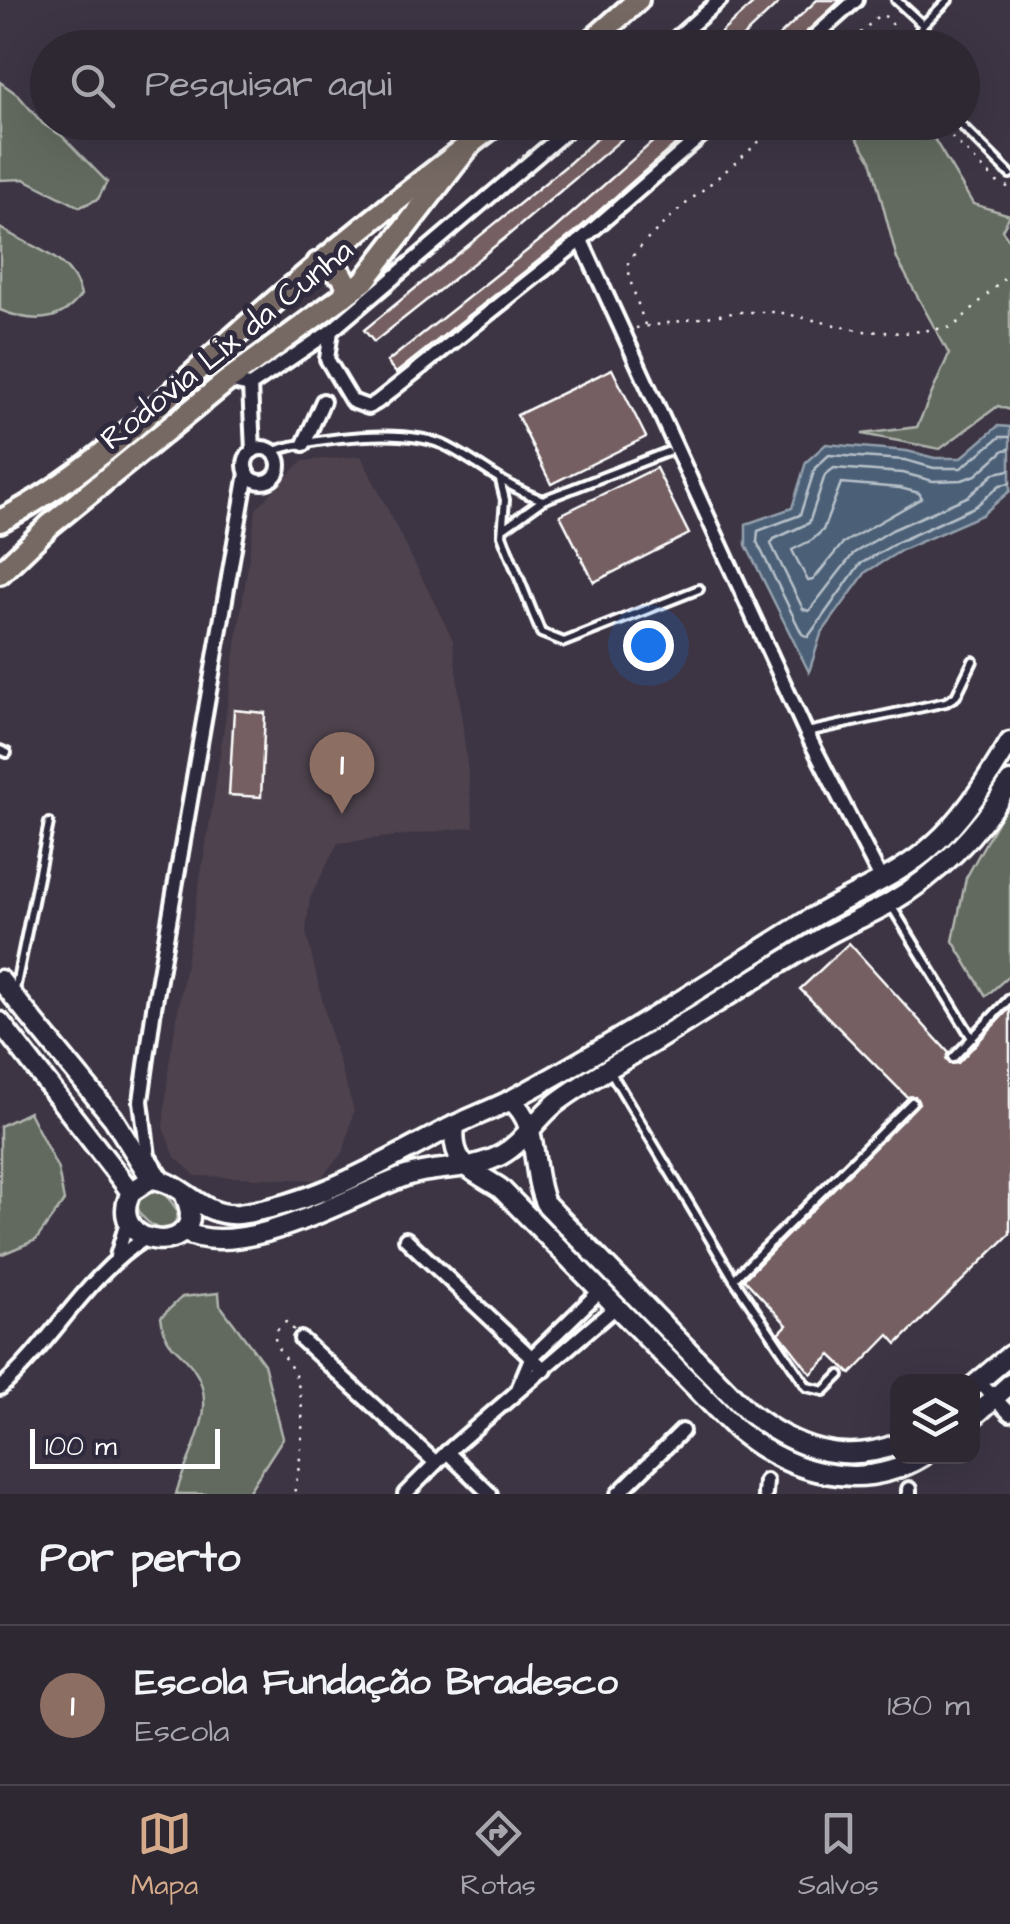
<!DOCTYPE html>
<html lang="pt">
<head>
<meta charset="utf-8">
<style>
  body { margin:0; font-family:"Architects Daughter",sans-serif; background:#36303b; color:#f1f3f6 }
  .controls { position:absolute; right:30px; bottom:30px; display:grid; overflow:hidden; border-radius:20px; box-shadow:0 10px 40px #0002 }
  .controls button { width:90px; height:90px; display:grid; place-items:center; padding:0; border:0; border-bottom:2px solid #49444e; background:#2e2833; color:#f1f3f6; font:50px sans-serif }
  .scale { position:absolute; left:30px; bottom:25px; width:190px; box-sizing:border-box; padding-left:10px; border:5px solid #fff; border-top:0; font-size:28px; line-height:35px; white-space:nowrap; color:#fff; -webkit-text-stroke:8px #2f2a3d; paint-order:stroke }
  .you { position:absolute; left:648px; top:645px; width:35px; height:35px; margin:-25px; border:8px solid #fff; border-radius:50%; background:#1a73e8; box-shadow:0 0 0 15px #1a73e833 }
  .badge { display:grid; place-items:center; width:65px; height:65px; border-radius:50%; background:#d6ab8b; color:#fff; font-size:32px; font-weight:700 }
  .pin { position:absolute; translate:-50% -82px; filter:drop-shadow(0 2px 5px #0008) }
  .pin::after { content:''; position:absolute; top:52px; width:35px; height:30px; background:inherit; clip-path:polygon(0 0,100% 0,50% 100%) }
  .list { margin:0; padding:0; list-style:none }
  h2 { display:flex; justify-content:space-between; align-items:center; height:130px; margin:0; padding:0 40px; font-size:42px }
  h2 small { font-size:32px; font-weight:400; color:#a7a6ac }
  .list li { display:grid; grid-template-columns:65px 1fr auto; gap:30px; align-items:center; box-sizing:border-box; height:160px; padding:0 40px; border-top:2px solid #49444e }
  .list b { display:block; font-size:38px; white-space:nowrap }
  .list p { margin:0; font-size:32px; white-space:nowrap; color:#a7a6ac }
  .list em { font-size:32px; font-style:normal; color:#a7a6ac }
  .icon { flex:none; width:55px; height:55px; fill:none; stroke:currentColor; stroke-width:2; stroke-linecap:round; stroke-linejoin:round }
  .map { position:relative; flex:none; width:1010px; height:1494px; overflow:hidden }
  .search { position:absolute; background:#2e2833; box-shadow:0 10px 40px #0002; left:30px; right:30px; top:30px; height:110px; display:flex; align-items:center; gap:25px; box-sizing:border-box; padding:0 35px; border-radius:55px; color:#a7a6ac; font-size:38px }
  .sheet { height:290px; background:#2e2833 }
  nav { display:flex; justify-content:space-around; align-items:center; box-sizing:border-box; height:140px; border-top:2px solid #49444e; background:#2e2833; font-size:28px; color:#a7a6ac }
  nav a { display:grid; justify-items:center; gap:5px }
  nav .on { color:#d6ab8b }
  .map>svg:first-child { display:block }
  .built { fill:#4e424d }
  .green { fill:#626a5e; stroke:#b0b4ae; stroke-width:2.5 }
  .water { fill:#4c6177; stroke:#94a0ad; stroke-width:2.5 }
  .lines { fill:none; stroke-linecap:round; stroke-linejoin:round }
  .shore { stroke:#b7c0c9; stroke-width:2.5 }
  .building { fill:#755f62; stroke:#fff; stroke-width:2.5 }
  .lane-casing { stroke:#fff; stroke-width:14 }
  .street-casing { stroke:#fff; stroke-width:20 }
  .secondary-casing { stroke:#fff; stroke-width:25 }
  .primary-casing { stroke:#fff; stroke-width:28 }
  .path { stroke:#fff; stroke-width:2.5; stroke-dasharray:2.5 8; stroke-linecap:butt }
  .lane { stroke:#2f2a3d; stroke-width:6 }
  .street { stroke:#2f2a3d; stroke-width:12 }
  .secondary { stroke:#2f2a3d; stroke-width:18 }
  .primary { stroke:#766964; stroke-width:20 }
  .labels { text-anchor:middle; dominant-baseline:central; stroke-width:10; stroke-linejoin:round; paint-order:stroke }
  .street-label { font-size:32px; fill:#fff; stroke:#2f2a3d }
</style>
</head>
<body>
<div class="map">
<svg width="1010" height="1494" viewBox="0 0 1010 1494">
  <rect width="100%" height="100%" fill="#3d3544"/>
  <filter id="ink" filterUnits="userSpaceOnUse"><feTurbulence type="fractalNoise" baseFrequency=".01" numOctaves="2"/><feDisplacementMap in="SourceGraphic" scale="20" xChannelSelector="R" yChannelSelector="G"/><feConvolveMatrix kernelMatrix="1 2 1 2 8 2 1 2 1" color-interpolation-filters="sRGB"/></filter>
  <g filter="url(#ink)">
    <path class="built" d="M361,456L453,640L474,827L338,843L310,898L306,932L331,1036L354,1110L344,1151L319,1180L196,1176L175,1157L163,1128L169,1064L213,802L256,509L302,461Z"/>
    <g class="green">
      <path d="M0,82L18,95L43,124L62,136L107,182L98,199L80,207L24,179L0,180Z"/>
      <path d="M847,123H905L927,127L973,204L1010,215L1002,230L1010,241V410L998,406L940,449L862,434L917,427L949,354L897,259L871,160Z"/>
      <path d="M0,228C31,248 72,256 81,295C61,324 31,323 0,310Z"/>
      <path d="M1010,799V975L986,996L953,941L966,878Z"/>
      <path d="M29,1112L58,1169L64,1201L36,1240L0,1255V1126Z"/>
      <path d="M144,1188C161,1188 170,1198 178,1212L174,1226L159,1229C145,1222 136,1213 136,1196Z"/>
      <path d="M219,1293L220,1305L264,1364L283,1438L247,1494H176C187,1453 222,1408 193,1368C176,1345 166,1349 161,1317L182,1297Z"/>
    </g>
    <path class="water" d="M998,426L1010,427V491L982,515L902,550L866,572L821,634L809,672L746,545V524L792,508L806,462L826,444L907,451L935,458H961Z"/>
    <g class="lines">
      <g class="shore">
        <path d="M1010,437H1000L961,468H934L905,460L829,455L815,468L800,515L758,531L757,542L802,634L808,637L860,564L898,542L976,506L1000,485L1010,483"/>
        <path d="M1010,449L1004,450L976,475L962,480L933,481L903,473L834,468L825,475L809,523L774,539L771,544L803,609L809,611L854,553L892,530L969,496L995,473L1010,470"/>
        <path d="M841,483L900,488L919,493L922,498L843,543L813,580L808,581L792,550L812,540L823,530Z"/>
      </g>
    </g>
    <g class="building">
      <path d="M757,0H782L731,48H704Z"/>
      <path d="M817,0H841L789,48H766Z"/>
      <path d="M615,122H642L505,238L374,342L364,330L567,165Z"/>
      <path d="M675,122H701L575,232L396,373L387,362L553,230Z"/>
      <path d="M612,369L646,437L551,484L517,415Z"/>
      <path d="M656,468L689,534L594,582L560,515Z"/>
      <path d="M234,710L265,713L261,797L229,795Z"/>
      <path d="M849,943L949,1053L946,1059L950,1064L958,1063L1010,1008V1234L897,1344L889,1335L851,1374L831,1355L811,1374L779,1333L787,1325L744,1279L919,1103L915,1096L907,1097L800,989Z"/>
    </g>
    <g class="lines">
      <defs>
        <g id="lane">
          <path d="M896,0L923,25"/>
          <path d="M910,48L923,25L948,0"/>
          <path d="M958,122L1010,174"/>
          <path d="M273,451C316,438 407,426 448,447C481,464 508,489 543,500L667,452"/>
          <path d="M500,480L505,500L502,535L505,543L541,633L564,642L699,589"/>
          <path d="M505,527L543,500"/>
          <path d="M807,732L946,702L956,696L973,661"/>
          <path d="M0,750L7,753"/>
          <path d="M892,907L972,1038"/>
          <path d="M15,990L49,823"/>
          <path d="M953,1058L1010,998"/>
          <path d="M610,1071L734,1279L807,1387L824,1391L840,1375"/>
          <path d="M734,1279L912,1102"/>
        </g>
        <g id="street">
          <path d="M665,48L720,0"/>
          <path d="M802,48L856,0"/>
          <path d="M577,122L331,331L327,359L352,401L368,407L377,402L581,240L717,122"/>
          <path d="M581,240L806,732L881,879"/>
          <path d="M227,381L250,386L331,331"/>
          <path d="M250,386L253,451"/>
          <path d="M304,444L323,401"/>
          <circle cx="262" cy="465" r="17"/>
          <path d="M165,1181L148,1156L141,1101L154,1008L247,473"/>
          <path d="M406,1239L545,1370"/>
          <path d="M117,1256L128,1219"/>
          <path d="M301,1339L436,1463"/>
          <path d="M979,1382L1010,1414"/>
          <path d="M0,1388C53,1342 86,1275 146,1238"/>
          <path d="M518,1389L531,1358L602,1289"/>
          <path d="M447,1452L490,1494"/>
          <path d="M405,1494L447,1452L618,1305"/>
          <path d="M618,1494L682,1431"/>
          <path d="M765,1494L766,1481"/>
          <path d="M909,1494V1489"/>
        </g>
        <g id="secondary">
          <path d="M0,980L113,1118L151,1179"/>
          <path d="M0,1022L131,1192"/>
          <path d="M510,1100C541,1123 530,1170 545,1203L748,1412C793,1447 841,1466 898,1444"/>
          <path d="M455,1125C450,1164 471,1169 500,1188L737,1430C790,1473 861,1494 923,1456"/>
          <path d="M185,1196C214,1259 102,1251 131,1192L151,1179C184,1181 200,1218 239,1214C316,1204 382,1163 449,1128C469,1118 491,1110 511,1100C614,1045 711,981 810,919C850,894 898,877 933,845C966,816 987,779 1010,742"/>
          <path d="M183,1231C240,1262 350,1196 406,1176C438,1165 470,1172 501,1155C523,1143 536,1119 556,1103C585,1081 620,1062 652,1043C710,1007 768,970 827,935C847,924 868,915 888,904C940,874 979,833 1010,782"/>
          <path d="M972,1387L1010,1355"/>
          <path d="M972,1418L1010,1384"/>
        </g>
        <g id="primary">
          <path d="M584,48L638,0"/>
          <path d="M318,263L341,274L347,285L344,296"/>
          <path d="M0,521C89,475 158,405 233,338C318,262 407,191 499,122"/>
          <path d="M0,573L50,525L227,381L364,281L471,143"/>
        </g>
      </defs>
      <use href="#lane" class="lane-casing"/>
      <use href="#street" class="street-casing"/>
      <use href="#secondary" class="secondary-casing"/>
      <use href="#primary" class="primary-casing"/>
      <g class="path">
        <path d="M845,48L879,15L887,17L893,25L894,48"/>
        <path d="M937,122L997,182L1010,188"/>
        <path d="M645,325L630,280L628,262C670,208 732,173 778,122"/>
        <path d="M636,328L739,312H778L862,331L903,333L953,327L1010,273"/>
        <path d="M294,1330L286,1322C260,1339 288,1357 295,1375C308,1408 301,1460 294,1494"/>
      </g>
      <use href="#lane" class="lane"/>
      <use href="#street" class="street"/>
      <use href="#secondary" class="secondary"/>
      <use href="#primary" class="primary"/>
    </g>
  </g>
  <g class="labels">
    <g class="street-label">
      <text transform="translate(227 345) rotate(-39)">Rodovia Lix da Cunha</text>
    </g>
  </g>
</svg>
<div class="controls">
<button><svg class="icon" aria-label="layers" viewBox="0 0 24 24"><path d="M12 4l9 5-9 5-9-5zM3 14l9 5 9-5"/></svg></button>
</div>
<div class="scale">100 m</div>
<div class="you"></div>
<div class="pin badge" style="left:342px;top:814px;background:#8d6e63">1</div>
<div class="search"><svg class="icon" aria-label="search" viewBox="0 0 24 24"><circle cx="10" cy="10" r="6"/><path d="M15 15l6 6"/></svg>Pesquisar aqui</div>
</div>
<section class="sheet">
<h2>Por perto<small></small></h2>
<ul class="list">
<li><span class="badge" style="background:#8d6e63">1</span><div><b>Escola Fundação Bradesco</b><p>Escola</p></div><em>180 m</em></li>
</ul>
</section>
<nav>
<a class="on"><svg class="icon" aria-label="map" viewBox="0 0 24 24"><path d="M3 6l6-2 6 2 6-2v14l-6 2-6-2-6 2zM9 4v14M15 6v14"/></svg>Mapa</a>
<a><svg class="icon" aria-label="directions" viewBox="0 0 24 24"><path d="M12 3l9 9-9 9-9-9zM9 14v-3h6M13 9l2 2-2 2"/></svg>Rotas</a>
<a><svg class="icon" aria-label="saved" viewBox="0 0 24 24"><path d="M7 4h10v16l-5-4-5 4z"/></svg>Salvos</a>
</nav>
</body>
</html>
